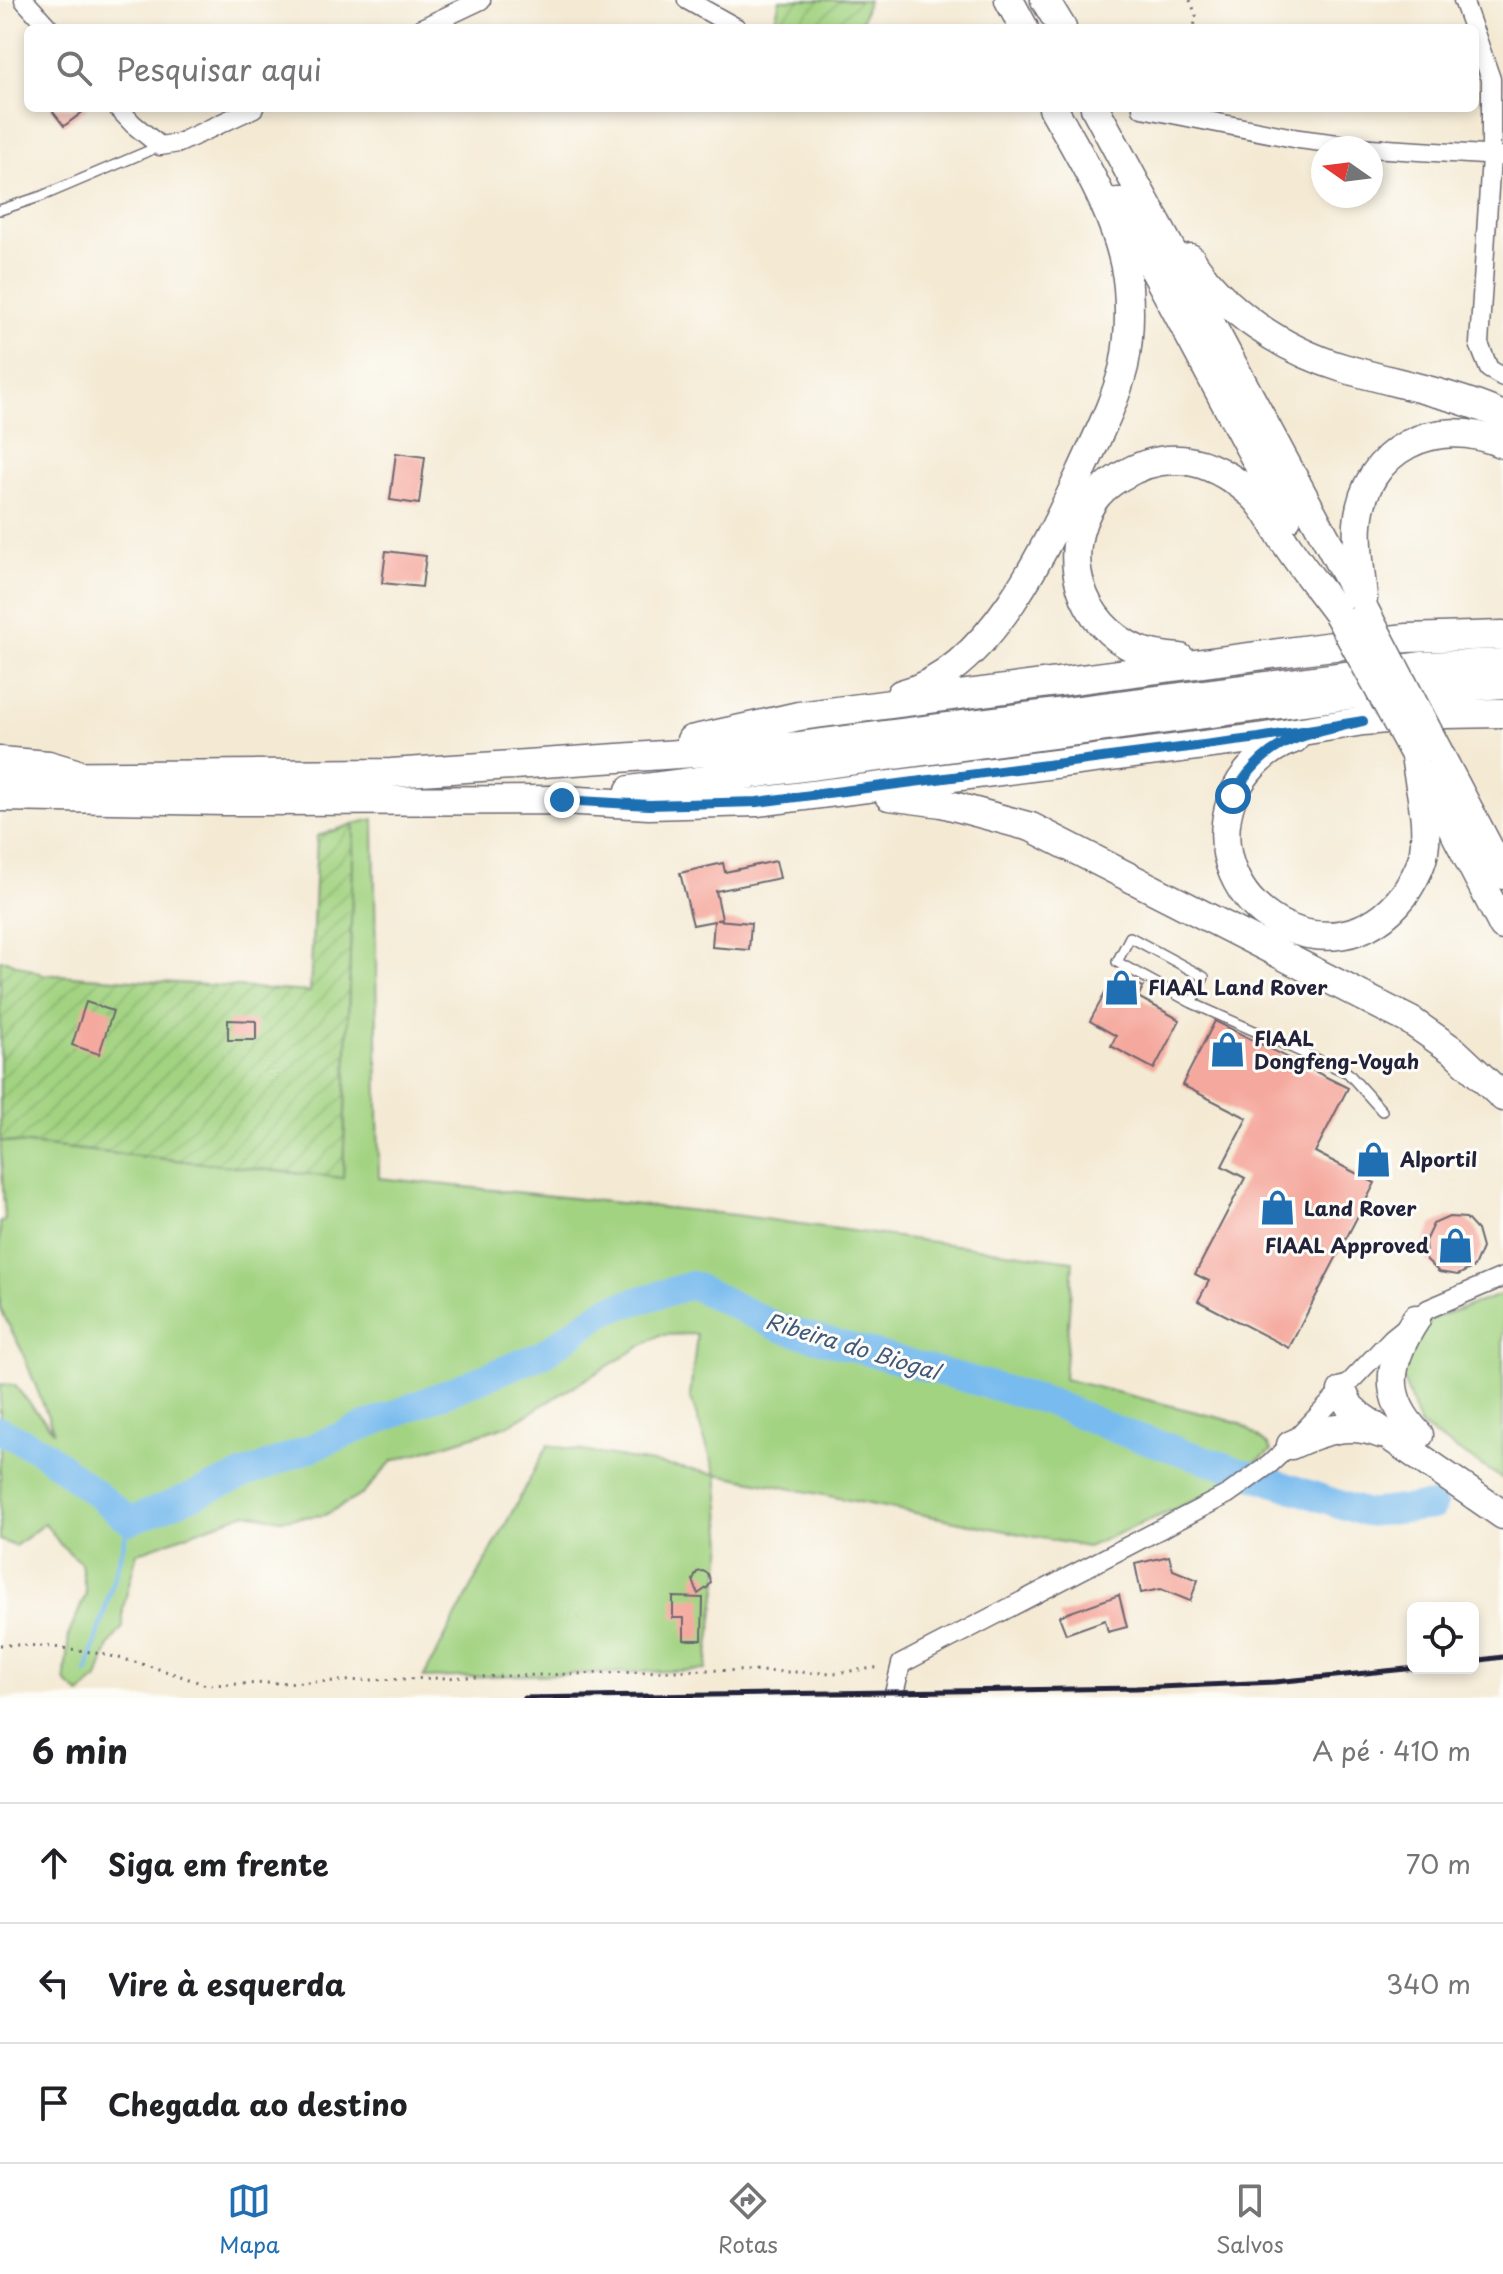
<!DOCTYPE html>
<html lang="pt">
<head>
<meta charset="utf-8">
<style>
  body { margin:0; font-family:"Playpen Sans",sans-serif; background:#f2f2f2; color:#202124 }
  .controls { position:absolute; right:24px; bottom:24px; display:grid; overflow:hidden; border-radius:12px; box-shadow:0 4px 12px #0003 }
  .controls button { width:72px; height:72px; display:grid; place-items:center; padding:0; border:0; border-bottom:2px solid #e0e0e0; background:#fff; color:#202124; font:40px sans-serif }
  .compass { position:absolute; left:1311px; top:136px; width:72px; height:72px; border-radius:50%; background:#fff; box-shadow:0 4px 12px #0003; rotate:284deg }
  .stop { position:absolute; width:24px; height:24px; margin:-18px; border:6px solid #1f6fb2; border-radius:50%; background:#fff }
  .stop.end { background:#1f6fb2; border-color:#fff; box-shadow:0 2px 8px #0008 }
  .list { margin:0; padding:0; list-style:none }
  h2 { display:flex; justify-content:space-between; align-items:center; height:104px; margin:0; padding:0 32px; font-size:34px }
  h2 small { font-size:26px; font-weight:400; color:#757577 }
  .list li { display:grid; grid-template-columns:52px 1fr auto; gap:24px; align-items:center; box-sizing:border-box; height:120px; padding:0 32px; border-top:2px solid #e0e0e0 }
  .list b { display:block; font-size:30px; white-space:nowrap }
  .list em { font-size:26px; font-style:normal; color:#757577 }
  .icon { flex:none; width:44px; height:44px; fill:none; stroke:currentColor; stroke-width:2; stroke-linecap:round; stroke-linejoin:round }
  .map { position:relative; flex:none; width:1503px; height:1698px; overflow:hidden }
  .search { position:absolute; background:#fff; box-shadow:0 4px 12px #0003; left:24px; right:24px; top:24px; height:88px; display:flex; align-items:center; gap:20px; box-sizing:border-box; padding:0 28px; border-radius:12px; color:#757577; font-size:30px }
  .sheet { height:464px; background:#fff }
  nav { display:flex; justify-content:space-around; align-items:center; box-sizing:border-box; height:112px; border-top:2px solid #e0e0e0; background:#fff; font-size:22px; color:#757577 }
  nav a { display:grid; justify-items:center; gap:4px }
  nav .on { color:#1f6fb2 }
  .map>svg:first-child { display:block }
  .green { fill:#a2d381; stroke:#627a5e; stroke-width:2 }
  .garden { fill:url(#garden-furrows); stroke:#627a5e; stroke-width:2 }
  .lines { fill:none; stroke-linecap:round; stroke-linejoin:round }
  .stream { stroke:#78bbee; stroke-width:5 }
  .river { stroke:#78bbee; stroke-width:28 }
  .building { fill:#f5a89d }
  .lane-casing { stroke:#6c6871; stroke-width:12 }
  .street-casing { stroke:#6c6871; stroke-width:21 }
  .primary-casing { stroke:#6c6871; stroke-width:31 }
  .path { stroke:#6c6871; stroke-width:3; stroke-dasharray:2 6; stroke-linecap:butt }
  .lane { stroke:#fff; stroke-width:9 }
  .street { stroke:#fff; stroke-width:18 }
  .primary { stroke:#fff; stroke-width:28 }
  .rail { stroke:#22223b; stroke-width:5 }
  .primary-bridge-casing { stroke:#6c6871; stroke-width:31; stroke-linecap:butt }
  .primary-bridge { stroke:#fff; stroke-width:28 }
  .route { stroke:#1f6fb2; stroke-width:10 }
  .labels { text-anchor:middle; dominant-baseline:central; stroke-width:6; stroke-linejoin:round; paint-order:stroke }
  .poi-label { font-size:20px; font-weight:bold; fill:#22223b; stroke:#fdfcf7; text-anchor:start }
  .water-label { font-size:22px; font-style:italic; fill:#40587a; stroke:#fdfcf7 }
</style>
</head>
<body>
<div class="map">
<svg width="1503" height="1698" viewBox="0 0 1503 1698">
  <defs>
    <pattern id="garden-furrows" width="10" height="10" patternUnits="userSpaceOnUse" patternTransform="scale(2)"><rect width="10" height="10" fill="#a2d381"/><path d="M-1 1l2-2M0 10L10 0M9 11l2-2" fill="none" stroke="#8bb570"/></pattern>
  </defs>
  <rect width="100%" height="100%" fill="#fdfcf7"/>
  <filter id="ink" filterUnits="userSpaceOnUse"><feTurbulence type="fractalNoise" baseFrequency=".0125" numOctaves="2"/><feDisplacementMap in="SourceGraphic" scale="16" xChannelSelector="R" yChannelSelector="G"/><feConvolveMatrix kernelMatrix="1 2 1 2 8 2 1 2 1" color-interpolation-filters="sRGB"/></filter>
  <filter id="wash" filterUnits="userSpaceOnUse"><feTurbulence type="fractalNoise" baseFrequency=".006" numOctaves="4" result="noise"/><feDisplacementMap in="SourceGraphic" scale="32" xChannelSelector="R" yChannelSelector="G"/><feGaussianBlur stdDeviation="1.8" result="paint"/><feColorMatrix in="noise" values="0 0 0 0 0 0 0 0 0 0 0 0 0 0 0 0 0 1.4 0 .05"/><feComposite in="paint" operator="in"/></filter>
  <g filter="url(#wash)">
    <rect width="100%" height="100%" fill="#f4ead4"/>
    <g class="green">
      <path d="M374,819L379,1178L735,1215L1073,1261L1064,1379L1240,1423L1268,1445L1271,1451L1208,1495L1087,1547L717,1474L723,1544L706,1670L423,1678L548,1445L716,1474L690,1396L697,1334L660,1335L509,1425L392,1461L363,1494L325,1515L281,1519L246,1513L137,1553L123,1608V1627L109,1645L98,1679L80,1694L66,1683L65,1676L69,1634L86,1594L81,1563L60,1544L45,1523L15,1546L0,1540V1384L14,1385L54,1432L21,1349L0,1308V1223L5,1220L0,1141L343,1178L354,824Z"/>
      <path d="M1503,1294V1479L1420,1426L1401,1373L1412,1338L1434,1318Z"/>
    </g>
    <g class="garden">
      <path d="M780,0H868L860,28H773Z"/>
      <path d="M354,824L343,1178L0,1141V960H6L42,974L310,992L317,836Z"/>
    </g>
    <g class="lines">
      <path class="stream" d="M87,1672L130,1521"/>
      <path class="river" d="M0,1430L43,1452L130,1521L543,1354L606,1310L692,1285L780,1328L1047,1401L1119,1431L1366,1513L1433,1506"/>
    </g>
    <g id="blocks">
      <g class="building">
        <path d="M50,108H88L64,126Z"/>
        <path d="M396,453L425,457L419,504L390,500Z"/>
        <path d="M386,551L426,556L422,587L382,583Z"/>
        <path d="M776,861L780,878L716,891L722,919L716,920L751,923L749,950L712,947L714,921L693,925L680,873L723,863L725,872Z"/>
        <path d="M1116,973L1143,987L1138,997L1180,1020L1154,1069L1111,1046L1116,1036L1090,1021Z"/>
        <path d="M86,1002L113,1011L99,1054L72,1045Z"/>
        <path d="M228,1020L256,1021V1040H228Z"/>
        <path d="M1215,1021L1348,1088L1315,1152L1375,1183L1289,1348L1198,1301L1209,1281L1195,1274L1245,1178L1222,1166L1247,1118L1182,1085Z"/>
        <path d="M1449,1217L1466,1218L1477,1230L1482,1248L1474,1267L1458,1275L1439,1272L1426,1259L1425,1241L1433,1224Z"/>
        <path d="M1169,1556L1173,1570L1198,1580L1190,1601L1161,1589L1141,1593L1135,1564Z"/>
        <path d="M703,1571L708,1574L711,1582L708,1587L698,1594L693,1580L697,1572Z"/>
        <path d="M1119,1595L1127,1627L1108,1632L1105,1620L1066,1634L1059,1616Z"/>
        <path d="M673,1597L703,1598L702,1640H684V1618H673Z"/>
      </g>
    </g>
  </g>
  <g filter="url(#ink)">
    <use href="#blocks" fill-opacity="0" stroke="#6c6871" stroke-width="2"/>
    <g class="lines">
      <defs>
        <g id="lane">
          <path d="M0,210L42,196L160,146"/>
          <path d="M1192,1003L1204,977L1130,937L1117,962L1192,1003L1348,1073L1382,1111"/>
        </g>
        <g id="street">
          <path d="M24,0L49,28"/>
          <path d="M687,0L737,28"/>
          <path d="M1463,0L1473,28"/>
          <path d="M422,28L481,0"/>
          <path d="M1475,33L1491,79V157L1479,344L1489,369L1503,377"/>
          <path d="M118,108L133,124L160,146L179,143L254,108"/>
          <path d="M1142,108L1299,139L1369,148"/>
          <path d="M1371,148L1500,156"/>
          <path d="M0,756L49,760L76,768"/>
          <path d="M893,1698L901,1664L1228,1494L1270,1464L1287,1448L1392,1338L1428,1309L1503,1277"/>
        </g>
        <g id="primary">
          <path d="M1009,0L1024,28"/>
          <path d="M1045,0L1062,28"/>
          <path d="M1095,108L1365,611"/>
          <path d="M1118,202L1287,518"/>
          <path d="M1190,258C1223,311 1284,350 1343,368C1397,384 1452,393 1503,416"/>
          <path d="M1363,598C1361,574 1356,548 1358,524C1364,448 1437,414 1503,444"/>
          <path d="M1180,658C1166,657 1151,655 1138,650C1080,625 1058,555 1093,501C1099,492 1110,483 1120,477C1166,448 1208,458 1248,491C1265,504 1275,528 1287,545C1303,569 1321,591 1338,614"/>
          <path d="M901,694C990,672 1048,544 1083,468C1098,435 1115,402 1124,366C1129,341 1130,313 1128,287C1122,224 1084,162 1053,108"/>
          <path d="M1294,739C1266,748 1241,773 1231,801C1196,907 1333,988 1404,895C1412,883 1422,866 1424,851C1429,819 1419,787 1415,755"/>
          <path d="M691,740L799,716L1325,647L1407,638L1503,635"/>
          <path d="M1440,755L1503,875"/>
          <path d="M1424,773L1503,926"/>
          <path d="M0,776L391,773L800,746L1423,666L1503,663"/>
          <path d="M630,790L1348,695L1503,684"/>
          <path d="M889,796L942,803L1031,827L1411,1021L1455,1052L1503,1097"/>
          <path d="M0,797L225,801L562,800L649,805L757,802L1259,738L1363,721L1445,714L1503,713"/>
          <path d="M1416,1319C1388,1362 1381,1396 1419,1435"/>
          <path d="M1342,1391L1350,1407L1360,1416L1503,1515"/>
          <path d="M1291,1445C1321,1431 1349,1421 1381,1434"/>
        </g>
      </defs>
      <use href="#lane" class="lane-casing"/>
      <use href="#street" class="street-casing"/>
      <use href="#primary" class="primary-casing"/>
      <g class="path">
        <path d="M1190,0L1196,15L1194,28"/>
        <path d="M0,1645C77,1644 134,1659 206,1685L706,1670L834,1673L882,1667"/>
      </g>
      <use href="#lane" class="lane"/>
      <use href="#street" class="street"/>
      <use href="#primary" class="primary"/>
      <g class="rail">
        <path d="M1473,1661L1503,1657"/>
        <path d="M524,1698L1136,1688L1275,1682L1416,1668"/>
      </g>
      <defs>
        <g id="primary-bridge">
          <path d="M1365,611L1440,755"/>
          <path d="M1338,614L1415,755"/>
        </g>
      </defs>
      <use href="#primary-bridge" class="primary-bridge-casing"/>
      <use href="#primary-bridge" class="primary-bridge"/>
    </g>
  </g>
  <g class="lines" filter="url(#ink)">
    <path class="route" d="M562,800L649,805L757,802L1259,738L1363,721C1301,737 1268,736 1233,796"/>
  </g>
  <defs>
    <symbol id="shop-bare" viewBox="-9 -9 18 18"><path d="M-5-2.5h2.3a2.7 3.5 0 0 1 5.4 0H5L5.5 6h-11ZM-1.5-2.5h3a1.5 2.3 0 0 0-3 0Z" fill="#1f6fb2" stroke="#fdfcf7" stroke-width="2.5" paint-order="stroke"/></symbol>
  </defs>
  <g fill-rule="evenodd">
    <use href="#shop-bare" x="1096" y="962" width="51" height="51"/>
    <use href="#shop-bare" x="1202" y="1024" width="51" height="51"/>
    <use href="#shop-bare" x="1348" y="1134" width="51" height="51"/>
    <use href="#shop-bare" x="1252" y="1182" width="51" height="51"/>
    <use href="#shop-bare" x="1430" y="1220" width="51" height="51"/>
  </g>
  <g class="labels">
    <g class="poi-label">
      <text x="1148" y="987">FIAAL Land Rover</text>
      <text x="1254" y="1038">FIAAL<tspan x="1254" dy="23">Dongfeng-Voyah</tspan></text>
      <text x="1400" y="1159">Alportil</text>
      <text x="1304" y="1208">Land Rover</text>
      <text x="1429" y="1245" text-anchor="end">FIAAL Approved</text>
    </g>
    <g class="water-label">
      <text transform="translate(853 1345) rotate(17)">Ribeira do Biogal</text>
    </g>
  </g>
</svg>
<div class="controls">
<button><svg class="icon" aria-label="locate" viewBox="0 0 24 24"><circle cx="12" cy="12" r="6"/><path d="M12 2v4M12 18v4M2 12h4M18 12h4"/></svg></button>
</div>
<svg class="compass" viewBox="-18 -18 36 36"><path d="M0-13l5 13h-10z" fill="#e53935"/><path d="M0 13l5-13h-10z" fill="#757577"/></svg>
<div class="stop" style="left:1233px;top:796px"></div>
<div class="stop end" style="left:562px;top:800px"></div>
<div class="search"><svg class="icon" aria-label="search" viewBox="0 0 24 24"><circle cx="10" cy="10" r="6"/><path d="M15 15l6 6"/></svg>Pesquisar aqui</div>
</div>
<section class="sheet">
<h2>6 min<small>A pé · 410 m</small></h2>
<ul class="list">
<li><svg class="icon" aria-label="ahead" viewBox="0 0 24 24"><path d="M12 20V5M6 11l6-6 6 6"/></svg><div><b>Siga em frente</b></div><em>70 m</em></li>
<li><svg class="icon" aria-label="left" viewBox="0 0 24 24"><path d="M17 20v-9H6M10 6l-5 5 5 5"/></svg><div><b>Vire à esquerda</b></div><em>340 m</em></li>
<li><svg class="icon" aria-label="arrive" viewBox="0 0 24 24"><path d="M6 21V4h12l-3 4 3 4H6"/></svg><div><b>Chegada ao destino</b></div></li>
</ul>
</section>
<nav>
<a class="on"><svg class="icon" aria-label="map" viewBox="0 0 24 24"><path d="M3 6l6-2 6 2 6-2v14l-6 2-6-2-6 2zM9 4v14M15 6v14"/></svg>Mapa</a>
<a><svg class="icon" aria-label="directions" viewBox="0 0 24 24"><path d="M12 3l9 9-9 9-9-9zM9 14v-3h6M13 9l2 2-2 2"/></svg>Rotas</a>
<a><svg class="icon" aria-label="saved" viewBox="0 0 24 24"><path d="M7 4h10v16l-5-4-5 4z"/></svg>Salvos</a>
</nav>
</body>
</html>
